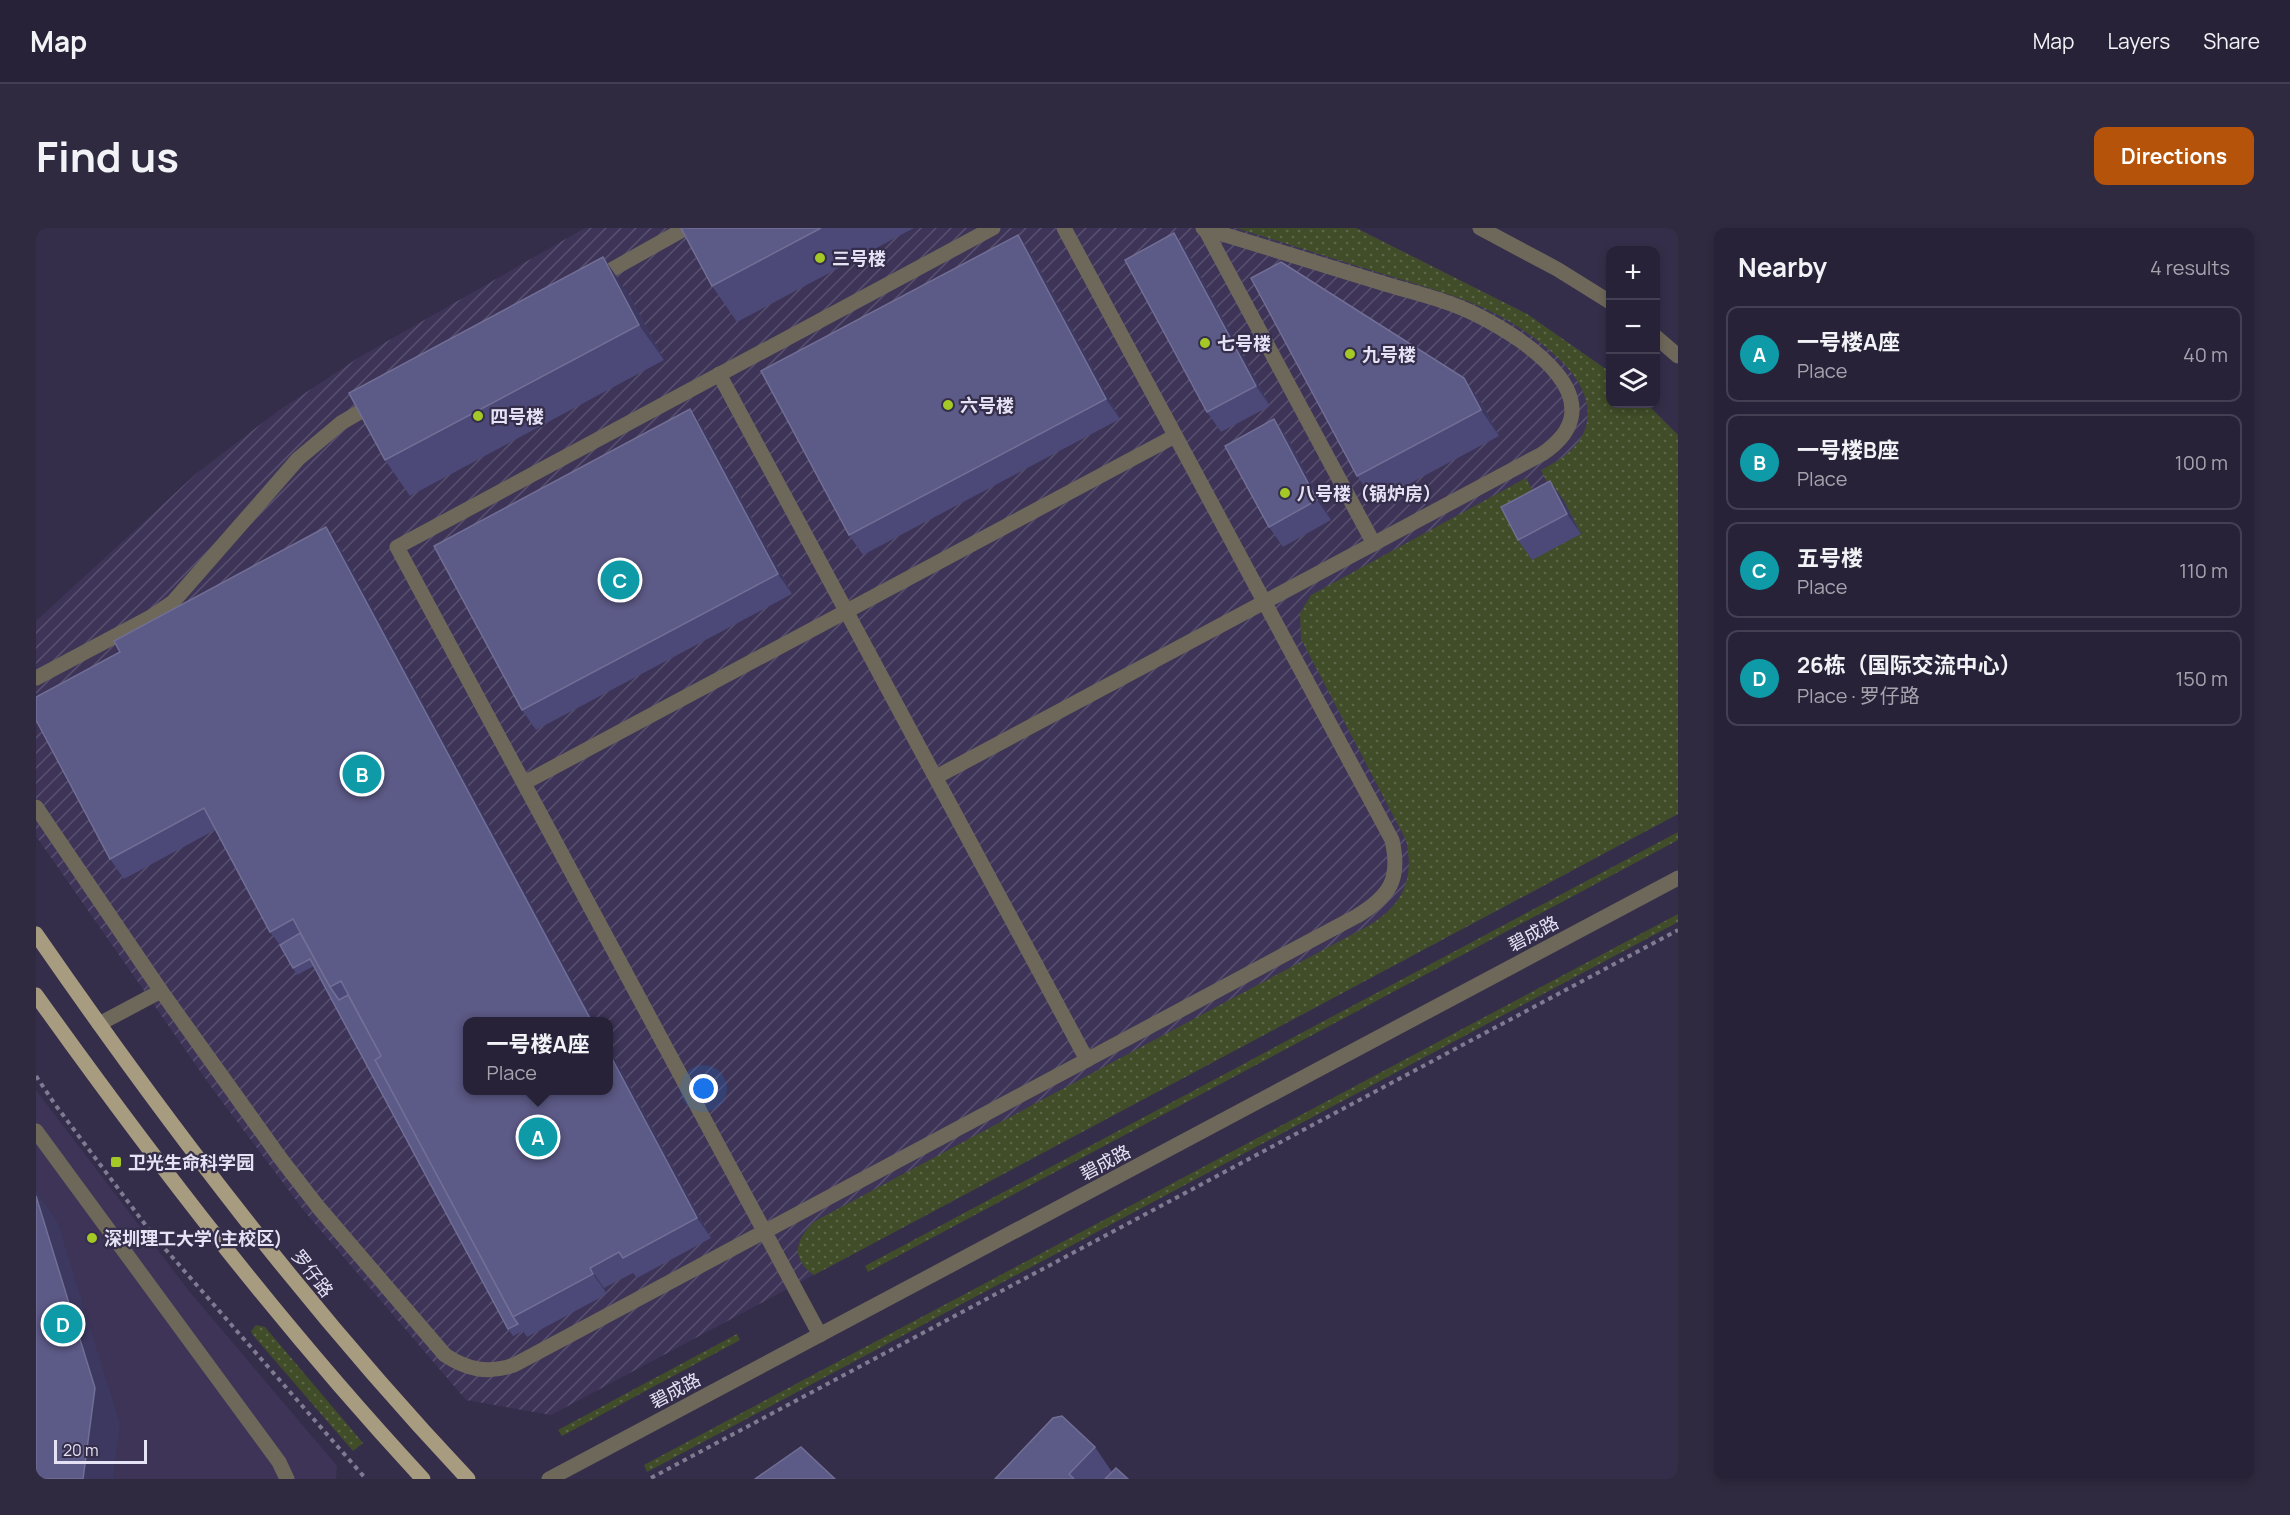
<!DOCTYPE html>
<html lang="en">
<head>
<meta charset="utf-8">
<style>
  body { margin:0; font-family:Manrope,"Noto Sans SC",sans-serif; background:#302a40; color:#f1f3f6 }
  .controls { position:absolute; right:18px; top:18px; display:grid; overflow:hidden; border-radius:12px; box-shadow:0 3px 9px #0003 }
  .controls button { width:54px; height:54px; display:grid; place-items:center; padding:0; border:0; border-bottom:2px solid #443f53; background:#282238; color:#f1f3f6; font:30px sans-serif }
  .scale { position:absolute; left:18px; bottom:15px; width:93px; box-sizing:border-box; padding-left:6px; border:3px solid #e6e2f5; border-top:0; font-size:16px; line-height:21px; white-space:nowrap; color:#e6e2f5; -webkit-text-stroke:4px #352e4a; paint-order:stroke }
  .you { position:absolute; left:668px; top:861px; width:21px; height:21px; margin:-15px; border:4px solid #fff; border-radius:50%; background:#1a73e8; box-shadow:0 0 0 9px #1a73e833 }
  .badge { display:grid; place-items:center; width:39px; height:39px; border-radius:50%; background:#b45309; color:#fff; font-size:20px; font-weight:700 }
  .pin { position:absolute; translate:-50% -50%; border:3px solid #fff; box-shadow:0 2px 6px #0006 }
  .popup { position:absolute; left:427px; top:789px; width:150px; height:78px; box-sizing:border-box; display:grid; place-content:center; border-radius:12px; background:#282238; filter:drop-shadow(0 2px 4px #0005); font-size:20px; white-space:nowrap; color:#a5a4ae }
  .popup b { font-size:22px; color:#f1f3f6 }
  .popup::after { content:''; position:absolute; left:50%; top:100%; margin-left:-12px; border:12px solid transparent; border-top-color:#282238 }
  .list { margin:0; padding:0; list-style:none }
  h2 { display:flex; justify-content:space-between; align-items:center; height:78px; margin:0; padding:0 24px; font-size:26px }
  h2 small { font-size:20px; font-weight:400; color:#a5a4ae }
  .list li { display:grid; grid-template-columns:39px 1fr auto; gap:18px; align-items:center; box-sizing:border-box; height:96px; margin:0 12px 12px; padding:0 12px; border:2px solid #443f53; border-radius:12px }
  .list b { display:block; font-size:22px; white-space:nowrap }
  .list p { margin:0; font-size:20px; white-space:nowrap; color:#a5a4ae }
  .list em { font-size:20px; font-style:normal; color:#a5a4ae }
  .icon { flex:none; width:33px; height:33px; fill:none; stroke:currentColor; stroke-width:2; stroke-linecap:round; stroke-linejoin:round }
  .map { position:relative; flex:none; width:1642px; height:1251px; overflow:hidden; border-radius:12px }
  header { display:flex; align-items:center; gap:36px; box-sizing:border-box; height:84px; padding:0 30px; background:#282238; border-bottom:2px solid #443f53 }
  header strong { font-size:28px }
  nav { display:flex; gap:33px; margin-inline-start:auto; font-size:21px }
  .intro { display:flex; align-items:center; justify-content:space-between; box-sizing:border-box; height:144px; padding:0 36px }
  h1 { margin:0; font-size:42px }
  .button { padding:15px 27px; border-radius:12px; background:#b45309; color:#fff; font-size:21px; font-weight:700 }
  main { display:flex; gap:36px; padding:0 36px }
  aside { flex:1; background:#282238; border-radius:12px; box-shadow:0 3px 9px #0003 }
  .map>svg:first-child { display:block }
  .industrial { fill:url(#industrial-furrows); fill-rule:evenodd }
  .built { fill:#3d3457 }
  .grass { fill:url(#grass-dots) }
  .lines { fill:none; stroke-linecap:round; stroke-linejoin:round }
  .path { stroke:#807a92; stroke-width:4; stroke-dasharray:4.5 4.5; stroke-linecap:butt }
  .minor { stroke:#6e685a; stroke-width:15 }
  .major { stroke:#a79c7f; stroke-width:15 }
  .wall { fill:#4c4978 }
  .shaded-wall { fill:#3c3860 }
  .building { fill:#5c5a86; stroke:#726f97; stroke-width:1.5 }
  .poi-dot { fill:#a4c825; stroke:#352e4a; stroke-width:2 }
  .labels { text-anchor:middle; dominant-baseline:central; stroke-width:4.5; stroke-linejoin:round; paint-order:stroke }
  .poi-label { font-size:18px; font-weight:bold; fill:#e6e2f5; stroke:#352e4a; text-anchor:start }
  .street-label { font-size:18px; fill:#e6e2f5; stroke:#352e4a }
</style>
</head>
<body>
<header>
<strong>Map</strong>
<nav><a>Map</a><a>Layers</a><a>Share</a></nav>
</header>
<div class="intro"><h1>Find us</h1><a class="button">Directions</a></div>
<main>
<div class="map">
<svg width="1642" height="1251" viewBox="0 0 1642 1251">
  <defs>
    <pattern id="industrial-furrows" width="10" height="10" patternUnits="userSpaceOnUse" patternTransform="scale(1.5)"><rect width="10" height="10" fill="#3d3457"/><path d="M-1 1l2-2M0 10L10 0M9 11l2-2" fill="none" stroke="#595170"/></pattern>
    <pattern id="grass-dots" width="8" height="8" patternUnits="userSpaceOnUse" patternTransform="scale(1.5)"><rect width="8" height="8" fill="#404d28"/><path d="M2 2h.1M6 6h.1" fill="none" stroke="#5c6648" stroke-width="1.8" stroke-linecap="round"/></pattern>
  </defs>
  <rect width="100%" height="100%" fill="#352e4a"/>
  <path class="industrial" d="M549,0H1320L1491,86L1574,144V176H1611L1642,207V586L515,1187L430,1172L269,984L178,863L0,608V393L161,245L242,183L322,130ZM432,794H572V862H432Z"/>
  <path class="built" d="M0,862L153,1063L301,1238L300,1251H0Z"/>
  <g class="grass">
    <path d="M1200,0H1320L1491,86L1574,144V176H1611L1642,207V586L778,1047C754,1030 759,1011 779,993L1332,698C1366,678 1379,652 1370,612L1265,411L1264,385L1275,367L1490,250L1508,284L1496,331L1545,305L1522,276L1505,242C1531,229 1556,211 1551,177C1546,140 1491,102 1460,86C1427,69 1392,60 1357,49C1304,33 1252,16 1200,0Z"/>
    <path d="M1642,604V612L832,1044L829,1038Z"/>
    <path d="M1642,686V694L611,1244L608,1237Z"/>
    <path d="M220,1097L229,1099L327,1215L317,1223L217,1107L215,1103Z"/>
    <path d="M701,1106L704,1112L526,1208L522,1202Z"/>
  </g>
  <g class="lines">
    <g class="path">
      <path d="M0,848L18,875L117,1007L330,1251"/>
      <path d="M615,1250L1642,702"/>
    </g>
    <g class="minor">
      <path d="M1444,0L1521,41L1574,74"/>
      <path d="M1169,1L1338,316"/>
      <path d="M559,51L650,0"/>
      <path d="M1620,109L1642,128"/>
      <path d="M683,146L1051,832"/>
      <path d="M0,450L115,389L137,374L262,231L305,195L339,175"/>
      <path d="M900,549L1506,226C1584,174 1491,112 1441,87C1412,72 1378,65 1346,55C1286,37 1227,18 1167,0"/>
      <path d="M488,555L1139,208"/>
      <path d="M0,579L125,763L245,931L283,980L409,1127C432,1142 452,1146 478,1137L1321,688C1354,668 1365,651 1356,612L1028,0"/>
      <path d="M63,796L125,763"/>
      <path d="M0,903L243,1234L251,1251"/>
      <path d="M784,1107L361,319L957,0"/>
      <path d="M513,1251L1642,650"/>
    </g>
    <g class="major">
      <path d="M0,706C132,897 273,1082 432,1251"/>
      <path d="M0,767C120,935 246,1099 387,1251"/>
    </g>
  </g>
  <g class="wall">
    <path d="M645,0H878L701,94L676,58Z"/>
    <path d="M1138,5L1152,25L1234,178L1185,204L1171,184Z"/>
    <path d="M982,7L996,27L1084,191L827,327L813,307Z"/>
    <path d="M592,65L628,132L374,268L349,232Z"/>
    <path d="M1428,150L1446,176L1463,208L1339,274L1321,248Z"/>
    <path d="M1238,191L1252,211L1295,292L1247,319L1233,299Z"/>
    <path d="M668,201L756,366L500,502L486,482Z"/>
    <path d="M1528,273L1545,306L1496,332L1482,312Z"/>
    <path d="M304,319L573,862V819L675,1010L601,1050L597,1045L568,1060L571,1066L491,1109L487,1103L477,1108L472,1101L278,738L261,747L244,717L234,704L179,602L88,651L74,631Z"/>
    <path d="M1059,1219L1076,1244L1092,1251H959Z"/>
  </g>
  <g class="shaded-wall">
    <path d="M1138,5L1152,25L1234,178L1220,158Z"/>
    <path d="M982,7L996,27L1084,191L1070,171Z"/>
    <path d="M567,29L592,65L628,132L603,97Z"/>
    <path d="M1428,150L1446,176L1463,208L1445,182Z"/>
    <path d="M654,181L668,201L756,366L742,346Z"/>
    <path d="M1238,191L1252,211L1295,292L1281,272Z"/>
    <path d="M1514,253L1528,273L1545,306L1531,286Z"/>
    <path d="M290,299L304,319L559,794H556Z"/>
    <path d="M573,819L675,1010L661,990L573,825Z"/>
    <path d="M0,963L22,995L84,1196L77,1251H47L0,968Z"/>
    <path d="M554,1040L568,1060L571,1066L557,1046Z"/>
  </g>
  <g class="building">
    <path d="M645,0H785L676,58Z"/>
    <path d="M1138,5L1220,158L1171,184L1089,32Z"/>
    <path d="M982,7L1070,171L813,307L725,143Z"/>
    <path d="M567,29L603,97L349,232L313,165Z"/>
    <path d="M1245,34L1428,150L1445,182L1321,248L1215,50Z"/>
    <path d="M654,181L742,346L486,482L398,318Z"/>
    <path d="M1238,191L1281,272L1233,299L1189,218Z"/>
    <path d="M1514,253L1531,286L1482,312L1465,279Z"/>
    <path d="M290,299L556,794H432V862H573V825L661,990L587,1030L583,1024L554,1040L557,1046L477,1089L339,832L345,828L305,753L294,759L257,691L234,704L168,580L74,631L0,492V469L84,424L78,413Z"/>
    <path d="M264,705L294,759L303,772L312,767L345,828L339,832L477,1089L482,1096L472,1101L274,731L257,740L244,717Z"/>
    <path d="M0,968L59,1160L47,1251H0Z"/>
    <path d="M1026,1188L1059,1219L1033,1246L1038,1251H959L1017,1190Z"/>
    <path d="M765,1219L799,1251H719Z"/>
    <path d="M1080,1240L1092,1251H1069Z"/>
  </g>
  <g class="poi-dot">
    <circle cx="784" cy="30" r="6"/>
    <circle cx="1169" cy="115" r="6"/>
    <circle cx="1314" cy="126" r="6"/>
    <circle cx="912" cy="177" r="6"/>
    <circle cx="442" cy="188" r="6"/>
    <circle cx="1249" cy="265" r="6"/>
    <rect x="74" y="928" width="12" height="12" rx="3"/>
    <circle cx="56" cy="1010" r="6"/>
  </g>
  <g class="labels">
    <g class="poi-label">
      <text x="796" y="30">三号楼</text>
      <text x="1181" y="115">七号楼</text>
      <text x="1326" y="126">九号楼</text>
      <text x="924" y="177">六号楼</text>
      <text x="454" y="188">四号楼</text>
      <text x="1261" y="265">八号楼（锅炉房）</text>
      <text x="92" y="934">卫光生命科学园</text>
      <text x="68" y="1010">深圳理工大学(主校区)</text>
    </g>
    <g class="street-label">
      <text transform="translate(1497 705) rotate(-28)">碧成路</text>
      <text transform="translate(1069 934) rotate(-28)">碧成路</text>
      <text transform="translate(277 1045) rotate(52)">罗仔路</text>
      <text transform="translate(639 1162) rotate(-28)">碧成路</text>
    </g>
  </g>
</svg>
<div class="controls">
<button>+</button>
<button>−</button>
<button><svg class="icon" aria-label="layers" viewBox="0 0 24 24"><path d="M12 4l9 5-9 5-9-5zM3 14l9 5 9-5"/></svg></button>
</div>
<div class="scale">20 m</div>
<div class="you"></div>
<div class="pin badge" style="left:502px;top:909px;background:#0f9aa8">A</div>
<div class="popup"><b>一号楼A座</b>Place</div>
<div class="pin badge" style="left:326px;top:546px;background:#0f9aa8">B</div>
<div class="pin badge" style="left:584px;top:352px;background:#0f9aa8">C</div>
<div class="pin badge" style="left:27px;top:1096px;background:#0f9aa8">D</div>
</div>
<aside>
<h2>Nearby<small>4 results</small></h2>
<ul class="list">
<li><span class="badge" style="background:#0f9aa8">A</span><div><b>一号楼A座</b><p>Place</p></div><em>40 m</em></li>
<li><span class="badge" style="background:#0f9aa8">B</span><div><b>一号楼B座</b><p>Place</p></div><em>100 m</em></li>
<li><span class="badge" style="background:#0f9aa8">C</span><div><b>五号楼</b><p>Place</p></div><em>110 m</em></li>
<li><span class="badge" style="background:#0f9aa8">D</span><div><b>26栋（国际交流中心）</b><p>Place · 罗仔路</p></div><em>150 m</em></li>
</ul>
</aside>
</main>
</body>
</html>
